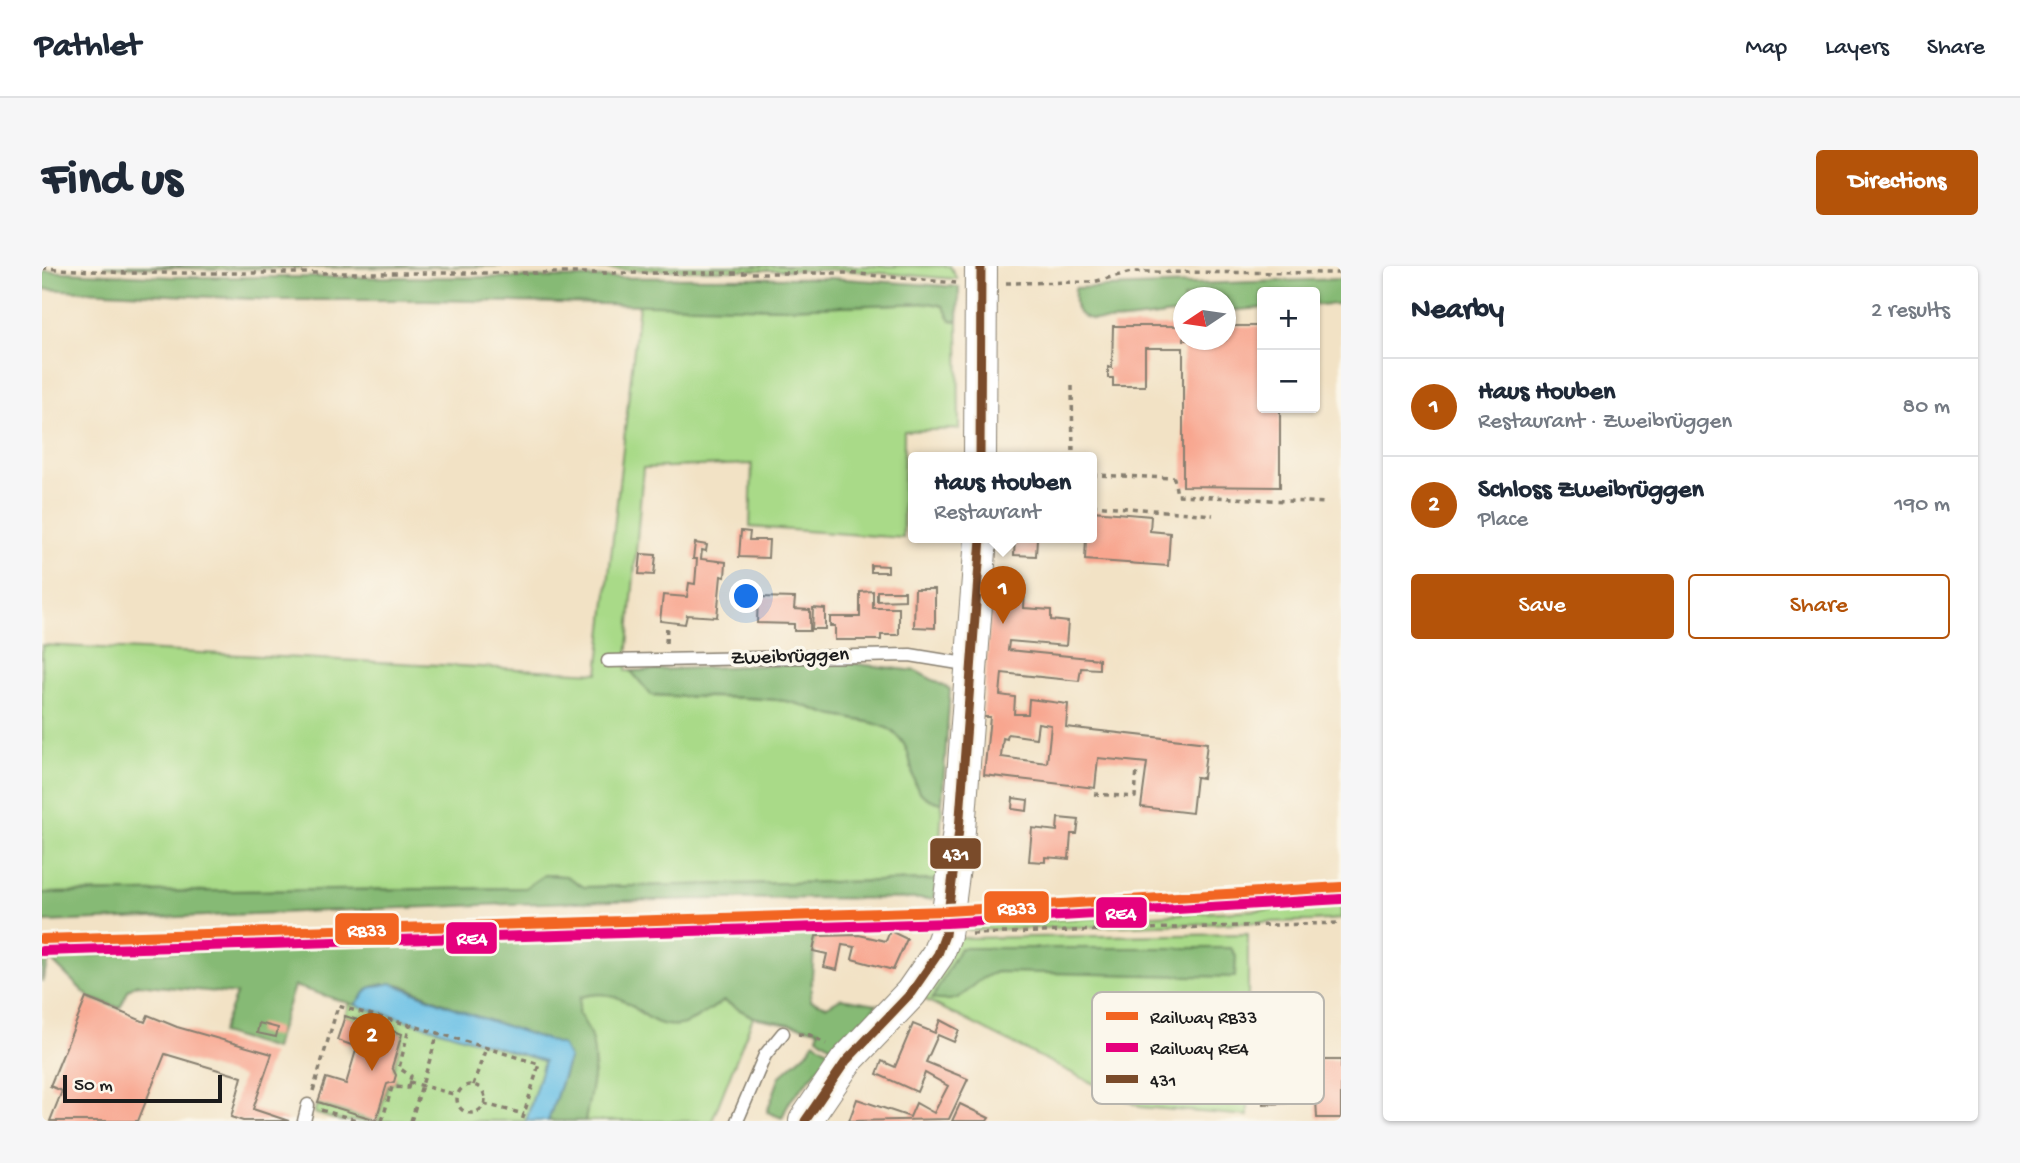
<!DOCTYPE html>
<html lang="en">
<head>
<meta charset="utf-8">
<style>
  body { margin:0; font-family:"Gochi Hand",sans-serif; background:#f6f6f7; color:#1f2937 }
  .controls { position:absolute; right:21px; top:21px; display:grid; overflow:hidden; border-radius:7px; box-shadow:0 2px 5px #0004 }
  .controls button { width:63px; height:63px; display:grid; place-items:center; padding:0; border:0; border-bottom:2px solid #e0e1e3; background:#fff; color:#1f2937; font:35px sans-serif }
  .compass { position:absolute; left:1131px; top:21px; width:63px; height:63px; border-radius:50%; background:#fff; box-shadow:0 2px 5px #0004; rotate:257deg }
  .scale { position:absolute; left:21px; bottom:18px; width:159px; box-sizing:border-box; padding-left:7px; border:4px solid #1c1c1c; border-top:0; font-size:19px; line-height:24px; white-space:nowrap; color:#1c1c1c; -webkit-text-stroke:5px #fbf7ec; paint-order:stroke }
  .you { position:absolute; left:705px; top:331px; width:24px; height:24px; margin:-18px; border:5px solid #fff; border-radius:50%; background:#1a73e8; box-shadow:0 0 0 10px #1a73e833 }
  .badge { display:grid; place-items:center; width:46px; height:46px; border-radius:50%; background:#b45309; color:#fff; font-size:23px; font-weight:700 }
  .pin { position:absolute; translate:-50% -58px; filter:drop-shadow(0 2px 4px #0008) }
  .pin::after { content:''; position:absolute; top:37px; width:24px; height:21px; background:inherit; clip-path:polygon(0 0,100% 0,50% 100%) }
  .popup { position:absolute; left:866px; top:186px; width:189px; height:91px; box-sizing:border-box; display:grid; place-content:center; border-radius:7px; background:#fff; filter:drop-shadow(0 2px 5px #0005); font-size:23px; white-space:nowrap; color:#747a83 }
  .popup b { font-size:26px; color:#1f2937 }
  .popup::after { content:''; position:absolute; left:50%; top:100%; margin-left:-14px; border:14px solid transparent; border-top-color:#fff }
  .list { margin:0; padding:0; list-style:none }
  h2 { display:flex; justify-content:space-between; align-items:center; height:91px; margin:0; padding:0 28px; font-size:30px }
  h2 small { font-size:23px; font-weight:400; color:#747a83 }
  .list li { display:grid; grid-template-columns:46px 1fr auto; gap:21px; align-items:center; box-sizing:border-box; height:98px; padding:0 28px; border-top:2px solid #e0e1e3 }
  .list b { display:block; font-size:26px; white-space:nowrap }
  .list p { margin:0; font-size:23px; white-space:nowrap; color:#747a83 }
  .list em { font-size:23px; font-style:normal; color:#747a83 }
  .actions { display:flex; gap:14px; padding:21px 28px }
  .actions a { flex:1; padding:16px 0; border:2px solid #b45309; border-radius:7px; text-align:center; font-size:24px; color:#b45309 }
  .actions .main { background:#b45309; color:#fff }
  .map { position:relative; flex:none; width:1299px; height:855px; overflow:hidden; border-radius:7px }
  header { display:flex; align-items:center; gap:42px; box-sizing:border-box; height:98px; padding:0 35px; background:#fff; border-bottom:2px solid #e0e1e3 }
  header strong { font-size:33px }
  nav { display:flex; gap:38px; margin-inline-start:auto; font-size:24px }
  .intro { display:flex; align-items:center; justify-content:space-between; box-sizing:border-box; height:168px; padding:0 42px }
  h1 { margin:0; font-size:49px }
  .button { padding:18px 32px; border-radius:7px; background:#b45309; color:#fff; font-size:24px; font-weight:700 }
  main { display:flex; gap:42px; padding:0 42px }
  aside { flex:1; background:#fff; border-radius:7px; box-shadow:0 2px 5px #0004 }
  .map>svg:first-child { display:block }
  .green { fill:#a9da88; stroke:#627b52; stroke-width:2 }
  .forest { fill:#86ba74; stroke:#516b48; stroke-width:2 }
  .water { fill:#67bfe5; stroke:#426e80; stroke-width:2 }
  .building { fill:#f8a68f; fill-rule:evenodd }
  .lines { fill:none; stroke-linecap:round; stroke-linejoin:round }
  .service-casing { stroke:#877f70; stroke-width:15 }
  .tertiary-casing { stroke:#877f70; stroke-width:34 }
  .path { stroke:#877f70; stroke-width:3.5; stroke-dasharray:5 5; stroke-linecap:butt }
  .service { stroke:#fff; stroke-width:12 }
  .tertiary { stroke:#fff; stroke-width:32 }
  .bus-1-casing { stroke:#fbf7ec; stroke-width:14 }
  .bus-1 { stroke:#7a4b2a; stroke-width:9 }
  .rail-1-casing { stroke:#fbf7ec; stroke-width:16 }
  .rail-2-casing { stroke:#fbf7ec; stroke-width:16 }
  .rail-1 { stroke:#f26522; stroke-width:10 }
  .rail-2 { stroke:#e5007d; stroke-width:10 }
  .labels { text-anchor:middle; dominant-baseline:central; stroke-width:7; stroke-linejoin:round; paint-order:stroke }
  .street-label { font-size:21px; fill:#1c1c1c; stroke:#fbf7ec }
  .key { fill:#fbf7ec; stroke:#b8b5ae; stroke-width:2 }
  .key-label { font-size:19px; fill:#1c1c1c }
  .line-badge { stroke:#fbf7ec; stroke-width:2.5 }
  .badge-label { font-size:19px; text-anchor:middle; font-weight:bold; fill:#fff }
</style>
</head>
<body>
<header>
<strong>Pathlet</strong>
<nav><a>Map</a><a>Layers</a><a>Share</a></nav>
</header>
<div class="intro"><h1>Find us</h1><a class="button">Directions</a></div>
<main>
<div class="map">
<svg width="1299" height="855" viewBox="0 0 1299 855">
  <rect width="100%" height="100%" fill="#fbf7ec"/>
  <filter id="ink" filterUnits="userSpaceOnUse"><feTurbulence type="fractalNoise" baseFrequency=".0143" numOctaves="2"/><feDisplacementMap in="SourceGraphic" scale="14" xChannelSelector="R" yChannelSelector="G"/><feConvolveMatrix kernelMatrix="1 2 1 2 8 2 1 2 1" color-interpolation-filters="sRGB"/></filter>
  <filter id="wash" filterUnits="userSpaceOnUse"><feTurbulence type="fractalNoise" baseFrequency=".00686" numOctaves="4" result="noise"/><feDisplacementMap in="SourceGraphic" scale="28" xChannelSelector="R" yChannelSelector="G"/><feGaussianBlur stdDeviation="1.57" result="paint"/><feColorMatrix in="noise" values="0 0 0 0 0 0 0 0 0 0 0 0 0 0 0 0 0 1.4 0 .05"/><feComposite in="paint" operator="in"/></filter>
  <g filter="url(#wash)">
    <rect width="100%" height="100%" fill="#f2e2c5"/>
    <g class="green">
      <path d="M62,0H460L173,3Z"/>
      <path d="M472,0H908L915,13L802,4H591Z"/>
      <path d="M888,37L901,40L909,54L916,55L917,163L862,165L861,272L708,261L710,198L601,202L584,405H589L610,429C654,433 699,429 743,435C760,437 777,447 794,450C811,454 836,455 850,465C884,491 854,528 900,537L896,614L542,621C516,605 507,605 483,622L0,627V379L556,407L597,38L741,42Z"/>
      <path d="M1299,640V653L1270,655L923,664L925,658Z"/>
      <path d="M1206,668V850L1098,841L878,731L916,672Z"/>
      <path d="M557,726L583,732L600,749L682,735L711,751L670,855H543L553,798L536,747L537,731Z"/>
      <path d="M307,737L502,795L484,855H335L346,819L354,816L351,804L361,768L303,750Z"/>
      <path d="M275,838L331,855H298L272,847Z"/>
    </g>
    <g class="forest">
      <path d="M0,5L130,11L788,12L917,21L916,55L909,54L901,40L888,37L741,42L385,34H235L0,23Z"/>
      <path d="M1299,13V38L1273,39V26H1220V42L1184,45V32H1142L1141,47C1117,48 1057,63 1038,48C1031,43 1033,31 1033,22Z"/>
      <path d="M798,396L874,405L908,423L900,537C854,528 884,491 850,465C836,455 811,454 794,450C777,447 760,437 743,435C699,429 653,432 609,429L589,405Z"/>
      <path d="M502,609L524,610L542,621L896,614L891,633C594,628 297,646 0,656V627L483,622Z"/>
      <path d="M774,660L768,734L785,740L799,732L835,738L816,765L793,783L775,770L777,764L711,751L682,735C669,742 652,757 638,759C595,765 593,716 538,731L536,747C563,782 550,815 543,855H506L527,793L520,779L425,747L360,719L338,718L327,722L313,739L252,720L232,783L179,767L194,728L95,718L87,723L78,742L48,732L7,692L0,716V691Z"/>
      <path d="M918,682H1189L1194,690L1193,711L955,706C923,716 928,740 890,733Z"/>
      <path d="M772,775L790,787L747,836L740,852L725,846L738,810L767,784Z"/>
    </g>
    <path class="water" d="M349,717L425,747L520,779L527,792L506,855H484L502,795L313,739L327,722Z"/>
    <g id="blocks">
      <g class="building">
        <path d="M1071,60H1142V74H1184V60H1220V142H1238V221L1141,220V82H1103V120H1071V112H1066V101L1070,102Z"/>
        <path d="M1050,245L1109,250L1108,265L1128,267L1126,300L1043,294L1044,272H1050Z"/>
        <path d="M699,265L708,266L707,274H727L726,292L697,291Z"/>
        <path d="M973,272H995L994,290L972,289Z"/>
        <path d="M653,277L665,279L664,285L660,284L659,293L684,296L683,311L679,310L675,351L645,349L643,358L618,355L621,329L645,331L647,317L653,318L655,293H651Z"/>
        <path d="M599,288L614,289L612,309L597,308Z"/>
        <path d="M829,299L846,300V306H829Z"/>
        <path d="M950,320L983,323L982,342L1009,344V354L1026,356L1024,380L967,375L966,384L1057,393V403L1039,402L1037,415L960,407L958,429L973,431L972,448H986L987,433L1026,438L1024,461L1165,477L1161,512L1154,511L1150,547L1099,541L1105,497L1056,492L1053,522L942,509L948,451H941ZM996,457L1009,459L1005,497L959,491L961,472L965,473L966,468L994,472Z"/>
        <path d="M873,323H893V362L872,361Z"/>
        <path d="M831,325V342H857V369H839V374H793V360H788V351H818V326Z"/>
        <path d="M835,325H863V334L835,335Z"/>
        <path d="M716,331L753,332L752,343L768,344V365H752V358L715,357Z"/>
        <path d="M771,342L783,343V363H770Z"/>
        <path d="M971,532L986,534L985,545L970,543Z"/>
        <path d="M1016,552L1037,554L1035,568H1029L1027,593L1003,591V596L987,595L990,562L1015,565Z"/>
        <path d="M848,665L865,673L851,704L810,693L813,681L800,679L795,704L782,701L785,688L771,685L774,670L817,669L844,675Z"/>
        <path d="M44,732L103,756L106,749L135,761L230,788L211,843L247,855H201L189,851L200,811L123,788L96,855H8L20,825L8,820Z"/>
        <path d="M303,750L360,768L350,801L354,809L352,816L345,818L334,854L276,836L284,812L304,818L315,781L295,774Z"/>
        <path d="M898,754L917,764L912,776L896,769L884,796L926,813L907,853L807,855L815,833L868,851L874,837L892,847L906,820L883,807L875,826L835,808L840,795L853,801L871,758L893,767Z"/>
        <path d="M217,757L236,762L234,771L215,767Z"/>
        <path d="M1272,794H1299V852H1275Z"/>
        <path d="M1247,795L1248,837L1221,838L1220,796Z"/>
        <path d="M918,838L947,852L945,855H910Z"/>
      </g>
    </g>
  </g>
  <g filter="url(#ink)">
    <use href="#blocks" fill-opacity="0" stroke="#877f70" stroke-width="2"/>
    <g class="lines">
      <defs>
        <g id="service">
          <path d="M566,395L868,389L929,399"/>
          <path d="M262,855L266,839"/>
          <path d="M695,855L723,789L741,767"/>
        </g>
        <g id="tertiary">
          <path d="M938,192L939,0"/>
          <path d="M763,855L804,795L869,727L896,688L903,669L917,564L939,272"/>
        </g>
      </defs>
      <use href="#service" class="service-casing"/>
      <use href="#tertiary" class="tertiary-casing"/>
      <g class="path">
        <path d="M0,2L85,7H805L914,17"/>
        <path d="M964,17L1051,16L1089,6L1299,7"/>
        <path d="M1030,120L1031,192"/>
        <path d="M1050,209L1132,212L1135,229L1284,237"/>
        <path d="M1050,239L1171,249"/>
        <path d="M624,377L625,359"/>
        <path d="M1052,528L1093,531L1095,502"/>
        <path d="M930,668L1299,657"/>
        <path d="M756,768L768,769L784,778"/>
        <path d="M367,816L415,829"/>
        <path d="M431,819L444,782"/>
        <circle cx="429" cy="833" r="14"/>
        <path d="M271,825L296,740L368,759"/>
        <path d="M442,838L482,848"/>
        <path d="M279,844L318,855"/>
        <path d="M340,855L350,821L366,822L369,810L357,802L368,759L396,767"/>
        <path d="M369,855L396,767L497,798L480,855"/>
      </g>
      <use href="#service" class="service"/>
      <use href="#tertiary" class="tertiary"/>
      <defs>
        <g id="bus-1">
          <path d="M938,192L939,0"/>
          <path d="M763,855L804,795L869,727L896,688L903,669L917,564L939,272"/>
        </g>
      </defs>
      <use href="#bus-1" class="bus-1-casing"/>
      <use href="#bus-1" class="bus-1"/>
      <defs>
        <path id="rail-1" d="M0,673L905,645L1299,621"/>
        <path id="rail-2" d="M0,685L905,657L1299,633"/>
      </defs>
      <use href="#rail-1" class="rail-1-casing"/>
      <use href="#rail-2" class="rail-2-casing"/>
      <use href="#rail-1" class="rail-1"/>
      <use href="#rail-2" class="rail-2"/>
    </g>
  </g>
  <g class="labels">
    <g class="street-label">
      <text transform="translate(748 392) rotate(-2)">Zweibrüggen</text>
    </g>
  </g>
  <rect x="1050" y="726" width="232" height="112" rx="10" class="key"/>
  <rect x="1064" y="746" width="32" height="8" fill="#f26522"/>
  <rect x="1064" y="777" width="32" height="9" fill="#e5007d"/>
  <rect x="1064" y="809" width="32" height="8" fill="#7a4b2a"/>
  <g class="key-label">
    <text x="1108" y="757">Railway RB33</text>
    <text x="1108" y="788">Railway RE4</text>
    <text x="1108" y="820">431</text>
  </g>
  <g class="line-badge">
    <rect x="887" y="571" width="53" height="33" rx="7" fill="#7a4b2a"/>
    <rect x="941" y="624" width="67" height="34" rx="7" fill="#f26522"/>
    <rect x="1053" y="630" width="53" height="33" rx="7" fill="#e5007d"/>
    <rect x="292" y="646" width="66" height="34" rx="7" fill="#f26522"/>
    <rect x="403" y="655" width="53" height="34" rx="7" fill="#e5007d"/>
  </g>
  <g class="badge-label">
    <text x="914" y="594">431</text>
    <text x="975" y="648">RB33</text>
    <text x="1079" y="653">RE4</text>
    <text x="325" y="670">RB33</text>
    <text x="430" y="678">RE4</text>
  </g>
</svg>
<div class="controls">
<button>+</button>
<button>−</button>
</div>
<svg class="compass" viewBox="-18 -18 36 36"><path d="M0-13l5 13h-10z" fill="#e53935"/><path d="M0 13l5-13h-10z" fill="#747a83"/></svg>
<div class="scale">50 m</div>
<div class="you"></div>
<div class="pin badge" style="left:961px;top:358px">1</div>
<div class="popup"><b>Haus Houben</b>Restaurant</div>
<div class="pin badge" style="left:330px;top:805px">2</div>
</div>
<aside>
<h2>Nearby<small>2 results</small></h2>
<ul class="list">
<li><span class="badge">1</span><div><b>Haus Houben</b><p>Restaurant · Zweibrüggen</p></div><em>80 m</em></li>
<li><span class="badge">2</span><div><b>Schloss Zweibrüggen</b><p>Place</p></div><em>190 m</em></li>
</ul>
<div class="actions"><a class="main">Save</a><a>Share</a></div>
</aside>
</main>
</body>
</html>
